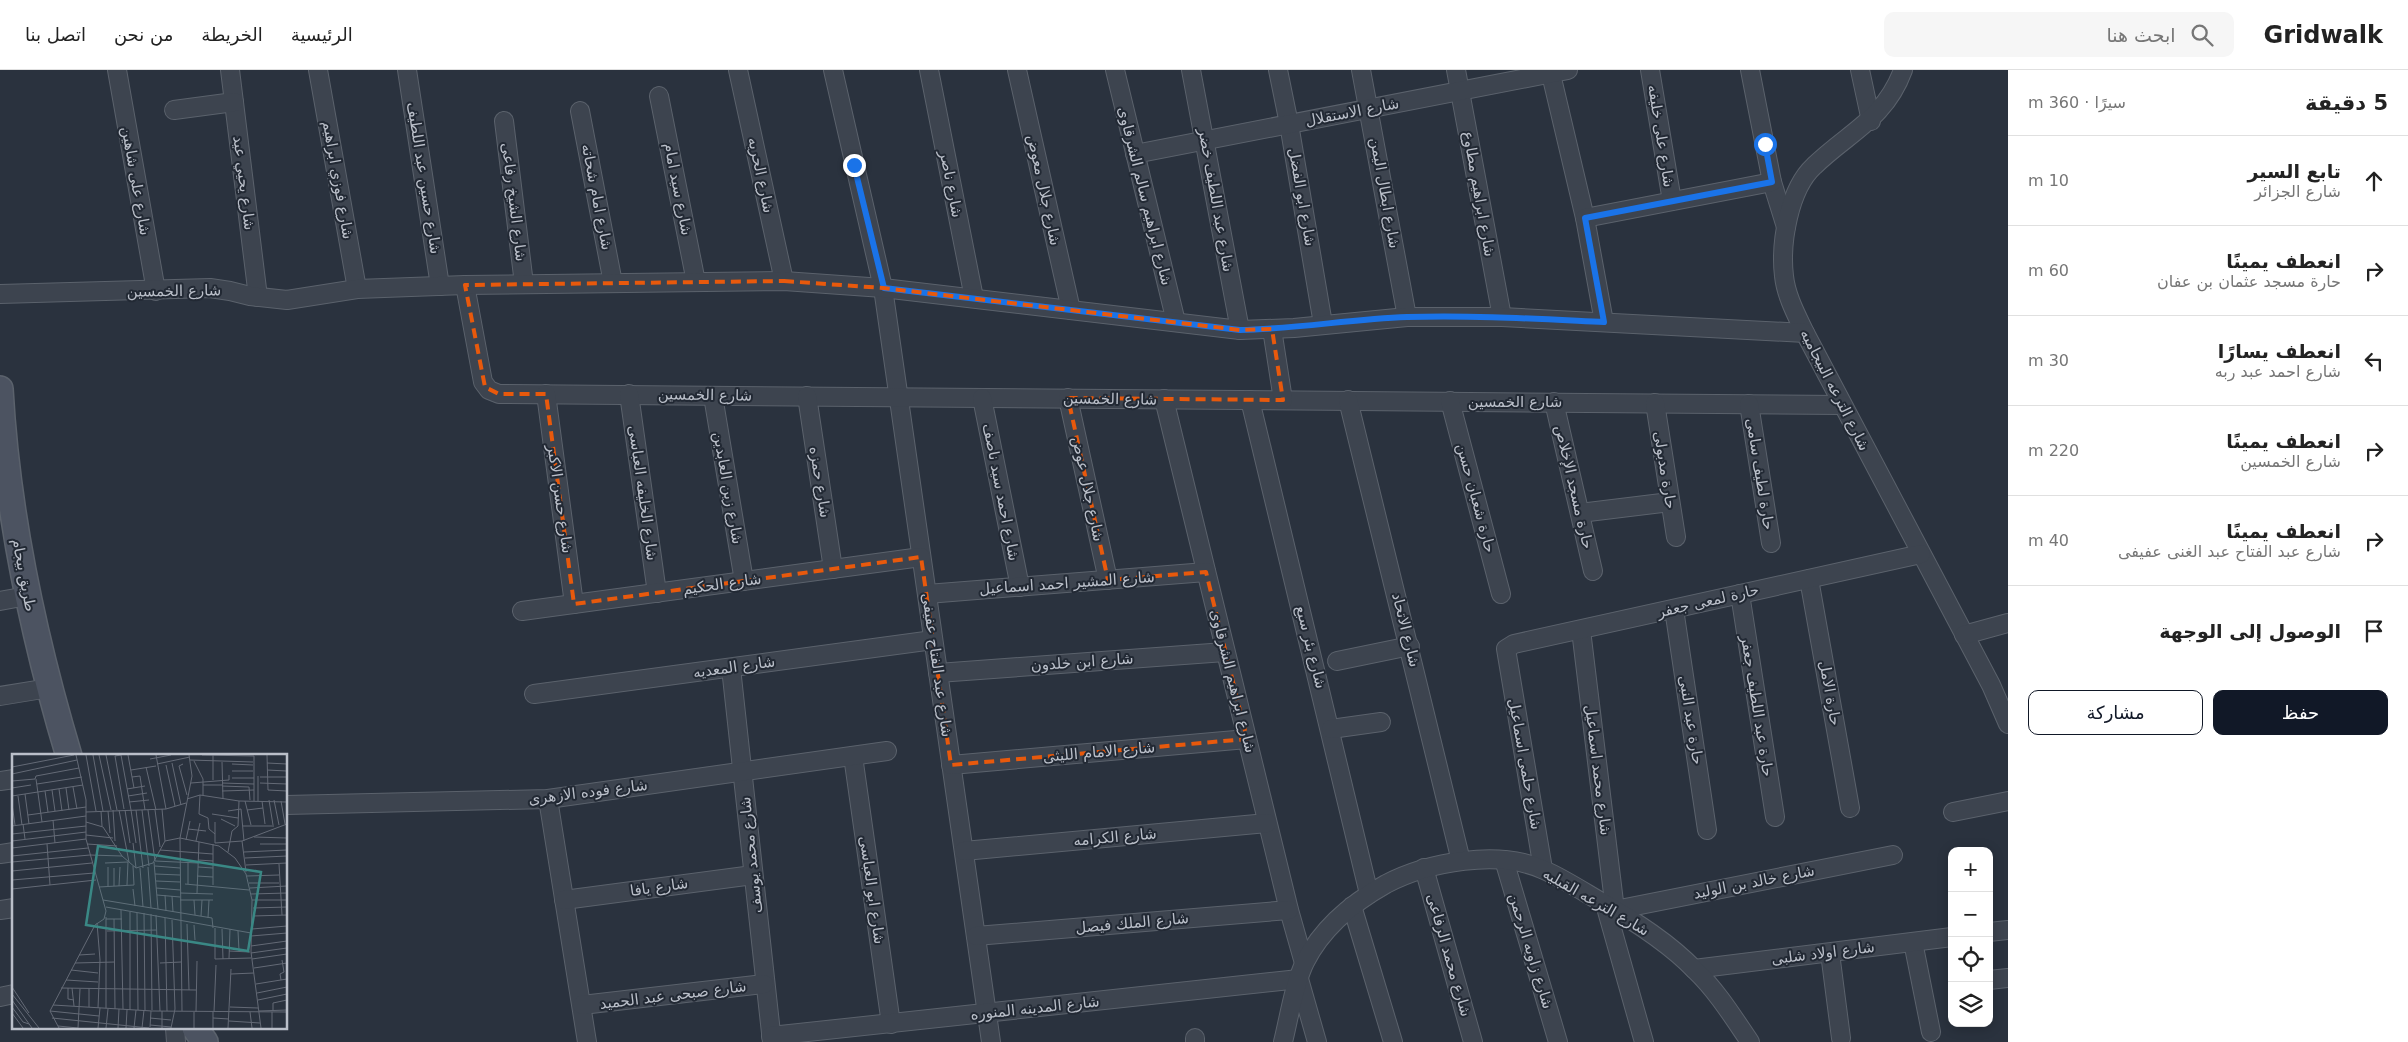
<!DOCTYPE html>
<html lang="ar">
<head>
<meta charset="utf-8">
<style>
  body { margin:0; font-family:"DejaVu Sans",Vazirmatn,sans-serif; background:#f6f6f6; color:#222; direction:rtl }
  .controls { position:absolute; right:15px; bottom:15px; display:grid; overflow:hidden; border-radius:10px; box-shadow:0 2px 12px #0003 }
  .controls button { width:45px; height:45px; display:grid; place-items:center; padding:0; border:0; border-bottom:1px solid #e0e0e0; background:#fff; color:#222; font:25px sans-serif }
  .stop { position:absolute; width:15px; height:15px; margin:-11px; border:4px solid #1a73e8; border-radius:50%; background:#fff }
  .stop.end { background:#1a73e8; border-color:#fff; box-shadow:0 1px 5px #0008 }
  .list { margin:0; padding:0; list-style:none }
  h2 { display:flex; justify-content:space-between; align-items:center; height:65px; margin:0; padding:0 20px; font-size:21px }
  h2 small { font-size:16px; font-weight:400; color:#767676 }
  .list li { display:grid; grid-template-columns:32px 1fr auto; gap:15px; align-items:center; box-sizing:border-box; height:90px; padding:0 20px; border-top:1px solid #e0e0e0 }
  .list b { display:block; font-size:19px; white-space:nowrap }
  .list p { margin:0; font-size:16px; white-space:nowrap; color:#767676 }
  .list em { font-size:16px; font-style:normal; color:#767676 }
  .actions { display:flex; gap:10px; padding:15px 20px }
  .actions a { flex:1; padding:11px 0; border:1px solid #111827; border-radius:10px; text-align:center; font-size:18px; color:#111827 }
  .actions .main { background:#111827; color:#fff }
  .icon { flex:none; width:28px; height:28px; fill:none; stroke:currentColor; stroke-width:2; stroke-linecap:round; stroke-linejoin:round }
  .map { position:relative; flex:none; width:2008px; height:972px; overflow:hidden; direction:ltr }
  header { display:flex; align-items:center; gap:30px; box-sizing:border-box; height:70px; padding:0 25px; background:#fff; border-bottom:1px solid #e0e0e0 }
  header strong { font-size:24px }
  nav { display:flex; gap:28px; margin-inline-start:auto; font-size:18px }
  .search { width:350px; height:45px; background:#f6f6f6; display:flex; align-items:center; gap:12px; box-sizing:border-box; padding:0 18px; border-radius:10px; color:#767676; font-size:19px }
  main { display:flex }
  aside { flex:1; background:#fff }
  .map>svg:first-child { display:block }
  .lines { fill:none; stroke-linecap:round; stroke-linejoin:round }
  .minor-casing { stroke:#5b626c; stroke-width:20 }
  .secondary-casing { stroke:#5b626c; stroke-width:28 }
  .minor { stroke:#3d444f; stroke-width:18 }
  .secondary { stroke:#4c5361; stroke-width:25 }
  .route { stroke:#1a73e8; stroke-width:6 }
  .marked { fill:none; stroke:#e8590c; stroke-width:4; stroke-dasharray:10 6; stroke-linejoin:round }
  .labels { text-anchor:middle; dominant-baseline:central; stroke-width:4; stroke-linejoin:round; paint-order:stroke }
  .street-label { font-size:15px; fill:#babfc9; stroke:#222934 }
  .inset-road { fill:none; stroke:#646a76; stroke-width:1 }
  .view { fill:#3a8885; fill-opacity:0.15; stroke:#3a8885; stroke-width:2.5 }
  .inset-edge { fill:none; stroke:#babfc9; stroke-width:2.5 }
</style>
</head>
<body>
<header>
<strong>Gridwalk</strong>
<div class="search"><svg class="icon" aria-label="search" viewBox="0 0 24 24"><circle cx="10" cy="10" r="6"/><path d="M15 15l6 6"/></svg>ابحث هنا</div>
<nav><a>الرئيسية</a><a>الخريطة</a><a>من نحن</a><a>اتصل بنا</a></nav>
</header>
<main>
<aside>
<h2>5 دقيقة<small>سيرًا · 360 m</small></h2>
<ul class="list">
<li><svg class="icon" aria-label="ahead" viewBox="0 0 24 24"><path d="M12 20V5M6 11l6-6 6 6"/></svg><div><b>تابع السير</b><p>شارع الجزائر</p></div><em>10 m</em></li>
<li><svg class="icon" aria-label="right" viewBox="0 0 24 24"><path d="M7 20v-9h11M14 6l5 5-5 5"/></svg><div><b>انعطف يمينًا</b><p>حارة مسجد عثمان بن عفان</p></div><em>60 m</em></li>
<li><svg class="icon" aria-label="left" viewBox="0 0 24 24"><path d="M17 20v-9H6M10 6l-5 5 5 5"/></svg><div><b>انعطف يسارًا</b><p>شارع احمد عبد ربه</p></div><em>30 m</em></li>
<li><svg class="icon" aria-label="right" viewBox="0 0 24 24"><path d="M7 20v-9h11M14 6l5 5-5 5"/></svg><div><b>انعطف يمينًا</b><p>شارع الخمسين</p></div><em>220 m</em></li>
<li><svg class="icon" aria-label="right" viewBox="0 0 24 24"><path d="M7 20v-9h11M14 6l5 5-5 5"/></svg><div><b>انعطف يمينًا</b><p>شارع عبد الفتاح عبد الغنى عفيفى</p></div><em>40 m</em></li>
<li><svg class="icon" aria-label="arrive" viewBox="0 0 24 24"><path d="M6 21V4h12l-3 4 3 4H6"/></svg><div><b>الوصول إلى الوجهة</b></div></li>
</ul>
<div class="actions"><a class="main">حفظ</a><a>مشاركة</a></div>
</aside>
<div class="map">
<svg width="2008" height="972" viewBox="0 0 2008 972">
  <rect width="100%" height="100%" fill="#2a323e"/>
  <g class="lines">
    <defs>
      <g id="minor">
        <path d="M117,0L156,221"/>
        <path d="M230,0L258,227"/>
        <path d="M318,0L357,219"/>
        <path d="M407,0L440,216"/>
        <path d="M738,0L784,211"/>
        <path d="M833,0L883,218L991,972"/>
        <path d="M929,0L974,228"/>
        <path d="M1017,0L1071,240"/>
        <path d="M1115,0L1176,252"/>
        <path d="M1191,0L1240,260"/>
        <path d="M1278,0L1289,54L1323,254"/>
        <path d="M1361,0L1407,247"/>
        <path d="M1456,0L1502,247"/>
        <path d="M1550,0L1585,148L1604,252"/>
        <path d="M1650,0L1672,131"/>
        <path d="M1750,0L1772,112L1786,157"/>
        <path d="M1860,0L1871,51"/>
        <path d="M1903,0C1885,49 1849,62 1814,96C1789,119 1780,173 1784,206C1786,226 1797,246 1805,263L1991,615L2008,654"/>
        <path d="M659,26L696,212"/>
        <path d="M174,40L234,32"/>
        <path d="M580,41L613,213"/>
        <path d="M504,51L524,214"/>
        <path d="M1135,84L1568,0"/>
        <path d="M1585,148L1772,112"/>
        <path d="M465,215L483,312L489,320L499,324L1842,335"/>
        <path d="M0,224L210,218L230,221L250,226L287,230L357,219L465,215L784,211L883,218L1240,260L1294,258L1407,247H1502L1805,263"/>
        <path d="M1272,259L1283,330"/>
        <path d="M546,324L574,534"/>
        <path d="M629,324L657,523"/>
        <path d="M713,326L744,511"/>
        <path d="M807,326L833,499"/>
        <path d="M982,328L1020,517"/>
        <path d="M1068,328L1108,510"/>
        <path d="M1164,329L1289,840L1304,893"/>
        <path d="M1250,330L1369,824"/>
        <path d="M1348,330L1461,791"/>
        <path d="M1450,331L1501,524"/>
        <path d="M1554,332L1593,501"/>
        <path d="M1655,333L1676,467"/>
        <path d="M1749,334L1771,473"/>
        <path d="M1580,443L1670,432"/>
        <path d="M1809,509L1850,738"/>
        <path d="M927,524L1206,502"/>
        <path d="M1740,524L1775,747"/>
        <path d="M0,531L27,526"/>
        <path d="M1674,539L1707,760"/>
        <path d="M522,541L921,487"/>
        <path d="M1581,560L1615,840L1893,785"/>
        <path d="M1964,565L2008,553"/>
        <path d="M1337,591L1410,576"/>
        <path d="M731,598L772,972"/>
        <path d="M938,603L1225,582"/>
        <path d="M534,624L933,570"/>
        <path d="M0,626L49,618"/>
        <path d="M1331,659L1381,652"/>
        <path d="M853,686L891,954"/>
        <path d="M951,695L1247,669"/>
        <path d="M0,711L14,709"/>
        <path d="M548,729L587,972"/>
        <path d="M286,735L548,729L887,681"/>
        <path d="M1953,742L2008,731"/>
        <path d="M964,781L1267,753"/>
        <path d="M0,784L14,782"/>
        <path d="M1504,790L1558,972"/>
        <path d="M1424,798L1473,972"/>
        <path d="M1543,799L1506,579L1514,574L1921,484"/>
        <path d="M564,830L753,805"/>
        <path d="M1605,834L1644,972"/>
        <path d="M1352,836L1393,972"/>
        <path d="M0,840L14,838"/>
        <path d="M1989,862L2008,860"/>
        <path d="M976,866L1289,840"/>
        <path d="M1913,872L1931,962"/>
        <path d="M1830,883L1841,968"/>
        <path d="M1694,899L1952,867"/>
        <path d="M1989,910L2008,908"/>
        <path d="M0,927L14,924"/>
        <path d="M582,935L764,914"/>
        <path d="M175,958L176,972"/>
        <path d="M771,966L1299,909L1317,972"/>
        <path d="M1195,968V972"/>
        <path d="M1283,972C1289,948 1294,914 1305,892C1322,858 1354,832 1386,814C1428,792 1499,779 1544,800C1564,809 1584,822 1603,833C1636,852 1669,873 1695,900C1717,921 1733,947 1750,972"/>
      </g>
      <g id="secondary">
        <path d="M0,319C7,445 33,566 69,686"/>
        <path d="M195,958L205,972"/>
      </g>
    </defs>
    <use href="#minor" class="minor-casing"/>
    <use href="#secondary" class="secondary-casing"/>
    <use href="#minor" class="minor"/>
    <use href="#secondary" class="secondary"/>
  </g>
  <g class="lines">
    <path class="route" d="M854,95L884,218L1240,260C1296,259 1351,249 1407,247C1473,245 1539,249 1604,252L1585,148L1772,112L1765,74"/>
  </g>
  <path class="marked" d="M784,211L883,218L1240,260L1272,259L1283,330L1068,328L1108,510L1206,502L1247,669L951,695L921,487L574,534L546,324H499L485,317L465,215Z"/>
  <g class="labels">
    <g class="street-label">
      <text transform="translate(1352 42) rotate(-11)">شارع الاستقلال</text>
      <text transform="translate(1661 66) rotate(81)">شارع على خليفه</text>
      <text transform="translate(761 105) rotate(78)">شارع الحريه</text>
      <text transform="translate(424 108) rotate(81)">شارع حسين عبد اللطيف</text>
      <text transform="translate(338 110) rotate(80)">شارع فوزي ابراهيم</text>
      <text transform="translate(136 111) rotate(80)">شارع على شاهين</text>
      <text transform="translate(244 113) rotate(83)">شارع يحيي عيد</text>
      <text transform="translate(951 114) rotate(79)">شارع ناصر</text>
      <text transform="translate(678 119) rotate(79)">شارع سيد امام</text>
      <text transform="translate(1044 120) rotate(78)">شارع جلال معوض</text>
      <text transform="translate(1385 123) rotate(80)">شارع ابطال اليمن</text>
      <text transform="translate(1479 124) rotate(80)">شارع ابراهيم مطاوع</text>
      <text transform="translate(1145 126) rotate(76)">شارع ابراهيم سالم الشرقاوى</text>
      <text transform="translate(597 127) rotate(79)">شارع امام شحاته</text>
      <text transform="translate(1302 127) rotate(80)">شارع ابو الفضل</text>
      <text transform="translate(1216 130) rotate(80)">شارع عبد اللطيف خضر</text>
      <text transform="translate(514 132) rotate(83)">شارع الشيخ رفاعى</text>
      <text transform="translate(174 221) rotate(-1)">شارع الخمسين</text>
      <text transform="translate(1835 320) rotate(63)">شارع الترعه البيجاميه</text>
      <text transform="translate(705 325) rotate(1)">شارع الخمسين</text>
      <text transform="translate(1110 329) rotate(1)">شارع الخمسين</text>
      <text x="1515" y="332">شارع الخمسين</text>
      <text transform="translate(1665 400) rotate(81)">حارة مدبولى</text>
      <text transform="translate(1760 404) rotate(81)">حارة لطيف سامى</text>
      <text transform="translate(820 412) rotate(81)">شارع حمزه</text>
      <text transform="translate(1574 417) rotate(77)">حارة مسجد الإخلاص</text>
      <text transform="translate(728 418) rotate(80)">شارع زين العابدين</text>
      <text transform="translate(1088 419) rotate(78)">شارع جلال عوض</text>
      <text transform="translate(1001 422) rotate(79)">شارع احمد سيد ناصف</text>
      <text transform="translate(643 423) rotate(82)">شارع الخليفه العباسى</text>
      <text transform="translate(1476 428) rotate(75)">حارة شعبان حسن</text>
      <text transform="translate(560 429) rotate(82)">شارع حسن الاكبر</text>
      <text transform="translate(24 505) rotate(79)">طريق بيجام</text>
      <text transform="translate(1067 513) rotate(-4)">شارع المشير احمد اسماعيل</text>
      <text transform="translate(722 514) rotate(-8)">شارع الحكيم</text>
      <text transform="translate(1708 531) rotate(-13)">حارة لمعى جعفر</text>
      <text transform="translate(1406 560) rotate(76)">شارع الاتحاد</text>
      <text transform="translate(1311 577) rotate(76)">شارع بئر سبع</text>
      <text transform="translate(1082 592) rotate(-4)">شارع ابن خلدون</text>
      <text transform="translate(937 595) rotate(82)">شارع عبد الفتاح عفيفى</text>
      <text transform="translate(734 597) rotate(-8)">شارع المعديه</text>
      <text transform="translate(1233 611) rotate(76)">شارع ابراهيم الشرقاوى</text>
      <text transform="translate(1830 623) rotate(80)">حارة الامل</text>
      <text transform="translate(1757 636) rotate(81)">حارة عبد اللطيف جعفر</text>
      <text transform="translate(1691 650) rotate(81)">حارة عبد النبى</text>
      <text transform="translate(1099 682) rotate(-5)">شارع الامام الليثى</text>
      <text transform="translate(1525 694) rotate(80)">شارع حلمى اسماعيل</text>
      <text transform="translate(1598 700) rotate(83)">شارع محمد اسماعيل</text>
      <text transform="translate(588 722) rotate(-7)">شارع فوده الازهرى</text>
      <text transform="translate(1115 767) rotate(-5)">شارع الكرامه</text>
      <text transform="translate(751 785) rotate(-96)">شارع محمد يوسف</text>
      <text transform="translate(1754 812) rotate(-11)">شارع خالد بن الوليد</text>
      <text transform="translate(659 817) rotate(-8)">شارع يافا</text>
      <text transform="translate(872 820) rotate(82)">شارع ابو العباسى</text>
      <text transform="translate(1596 832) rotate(30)">شارع الترعه القبليه</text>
      <text transform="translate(1132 853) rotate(-5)">شارع الملك فيصل</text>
      <text transform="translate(1531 881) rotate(73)">شارع زاويه الرحمن</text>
      <text transform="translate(1823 883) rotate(-7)">شارع اولاد شلبى</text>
      <text transform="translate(1449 885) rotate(74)">شارع محمد الرفاعى</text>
      <text transform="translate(673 925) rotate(-7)">شارع صبحى عبد الحميد</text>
      <text transform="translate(1035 938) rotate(-6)">شارع المدينه المنوره</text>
    </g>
  </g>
  <g transform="translate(12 684)">
    <rect width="275" height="275" fill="#2a323e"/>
    <path class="inset-road" d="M74,1L84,57M81,1L91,57M87,1L99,56M94,1L105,56M116,1L122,34M144,1L154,55M177,1L180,22L168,84L207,92L223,104L234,120L240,146L239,198L249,274M190,1L242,2M255,1L256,36L275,37M103,2L109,1L119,56M103,2L112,55M242,2V47M138,5L159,1M178,6L241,8M182,7L191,25V41M210,8L211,45M160,9L169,51M255,9L275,10M145,10L178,3M171,10L167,12L175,41M220,10L241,11M154,11L163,52M0,13L62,1M134,13L144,56M119,16L144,12M255,16L275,17M220,17H241M0,20L65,6M246,22V47M120,23L128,22L133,56M248,23H275M220,24H242M24,25L30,68M201,26V1M0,27L23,25L24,22L67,14M179,29L217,26V21M210,29L242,30M248,29L275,30M25,30L70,23M191,31H210M210,32L237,33L238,46M61,33L65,55M0,34L19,31M54,34L57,56M47,35L50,57M115,35L133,32M40,36L43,57M33,37L36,58M210,37L242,36M13,40L17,70M188,41L187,60L196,64L197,75L203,80M0,42L71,31M6,42L10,71M116,42L135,39M175,45L188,41L227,47L275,48M257,46L261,71M262,46L267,71M233,47L239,71M250,47L253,70M269,47L273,70M117,48L137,46M0,50L3,71M150,55L153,87M101,56L103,87M107,56L117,108M113,56L118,89M119,56L124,89M124,56L131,114M130,56L137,112M136,56L143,107L186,109M143,56L148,93M235,56L251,54M89,57L90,72M96,57L98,79M216,57L229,55L232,87M74,58L154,55L174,49M200,60L226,64M16,61L74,53M209,65L223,72M41,66L43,89M74,68L91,73L110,102L124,114L141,109L153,87L168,84L170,257M203,68V89L230,87L275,70M11,70L13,85M0,72L74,62M231,72H262M176,75L194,77M0,80L74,72M74,81L101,84M242,83L275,84M174,86L178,67M0,87L74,78M184,87L188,69M230,87L234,118M121,89L124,114M35,90L38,131M75,90L105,92M201,90V131M248,90H275M0,94L74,85M148,96L201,100M216,98L220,77L226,72L227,47M232,98L275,96M0,102L76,94M233,104L275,102M186,106L201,107M0,108L78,101L110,102M142,108L146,155M93,109L116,108L115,131M267,110L270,161M234,111L275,109M143,112L168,114M96,113V133M136,113L139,154M186,113L201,114M102,114V132M128,114L131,153M0,117L80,109M143,120L168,121M185,122L201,123M235,122L267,121M0,126L82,119M144,127L168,128M237,129H267M173,130L237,136M176,130V108M107,132L108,113M87,133L122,131L121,112M144,134L168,136M238,134L275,132M0,135L84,126M121,135L123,152M168,139L201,140M185,139L187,88M239,140L275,139M145,141L168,143M153,141L154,157M160,142L161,158M91,146L200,164L201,174M168,146H201M182,146L183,161M240,146H275M94,153L239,179M241,154L275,153M109,156L111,255M118,158V256M125,159L126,256M132,159L133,256M139,160L140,256M144,161L148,257M189,162L190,146M241,162L275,161M94,163V254M153,164L155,257M196,164L197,146M94,165H110M102,165L103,255M85,169L88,206L86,254M175,170L177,236M182,171L183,186M203,174V205L239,204M210,175L211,205M240,175L275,172M95,177L145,176M226,177L227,197M239,182L275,179M239,192L275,187M217,197L238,198M239,199L275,194M67,201L83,200M217,205L218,175M240,205L275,200M63,209L103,208M148,209L169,208M242,214L275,209M59,216L86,219M219,220L242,219M54,226L86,228M269,226L268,220L272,218L270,206M244,230L275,225M0,233L17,259M49,234L184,236M56,234V245L62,246M60,234L62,252M77,234V253M245,239L275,233M0,240L27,274M0,246L20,274M246,246L275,240M41,251L140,257L275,258M0,253L11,268L17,270M218,253L246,254M261,256V249L275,246M38,257L83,171L92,165L94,157L74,85V46L64,1M38,257L87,262M38,257L47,274M247,257L275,256M184,258L185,207M202,258L204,211M238,258L240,274M0,259L11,274M40,264L137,274M138,264L159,266M201,264L217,265M217,267L248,269M138,271L159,273M46,272L66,274L68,235M138,273L139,257M86,274L88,254M94,274L96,255M106,274L107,255M114,274L115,256M122,274L124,256M130,274L132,256M150,274V257M159,274L163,255L160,166M182,274V258M201,274V258M216,274L219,215M260,274V258"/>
    <path class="view" d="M86,92L249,118L236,197L74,171Z"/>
    <rect width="275" height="275" class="inset-edge"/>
  </g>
</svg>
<div class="controls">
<button>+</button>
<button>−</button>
<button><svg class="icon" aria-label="locate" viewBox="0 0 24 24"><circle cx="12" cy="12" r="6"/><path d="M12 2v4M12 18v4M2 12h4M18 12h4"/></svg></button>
<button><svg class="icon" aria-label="layers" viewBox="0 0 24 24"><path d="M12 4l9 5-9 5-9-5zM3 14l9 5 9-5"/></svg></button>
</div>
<div class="stop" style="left:1765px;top:74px"></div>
<div class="stop end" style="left:854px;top:95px"></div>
</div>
</main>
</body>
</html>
